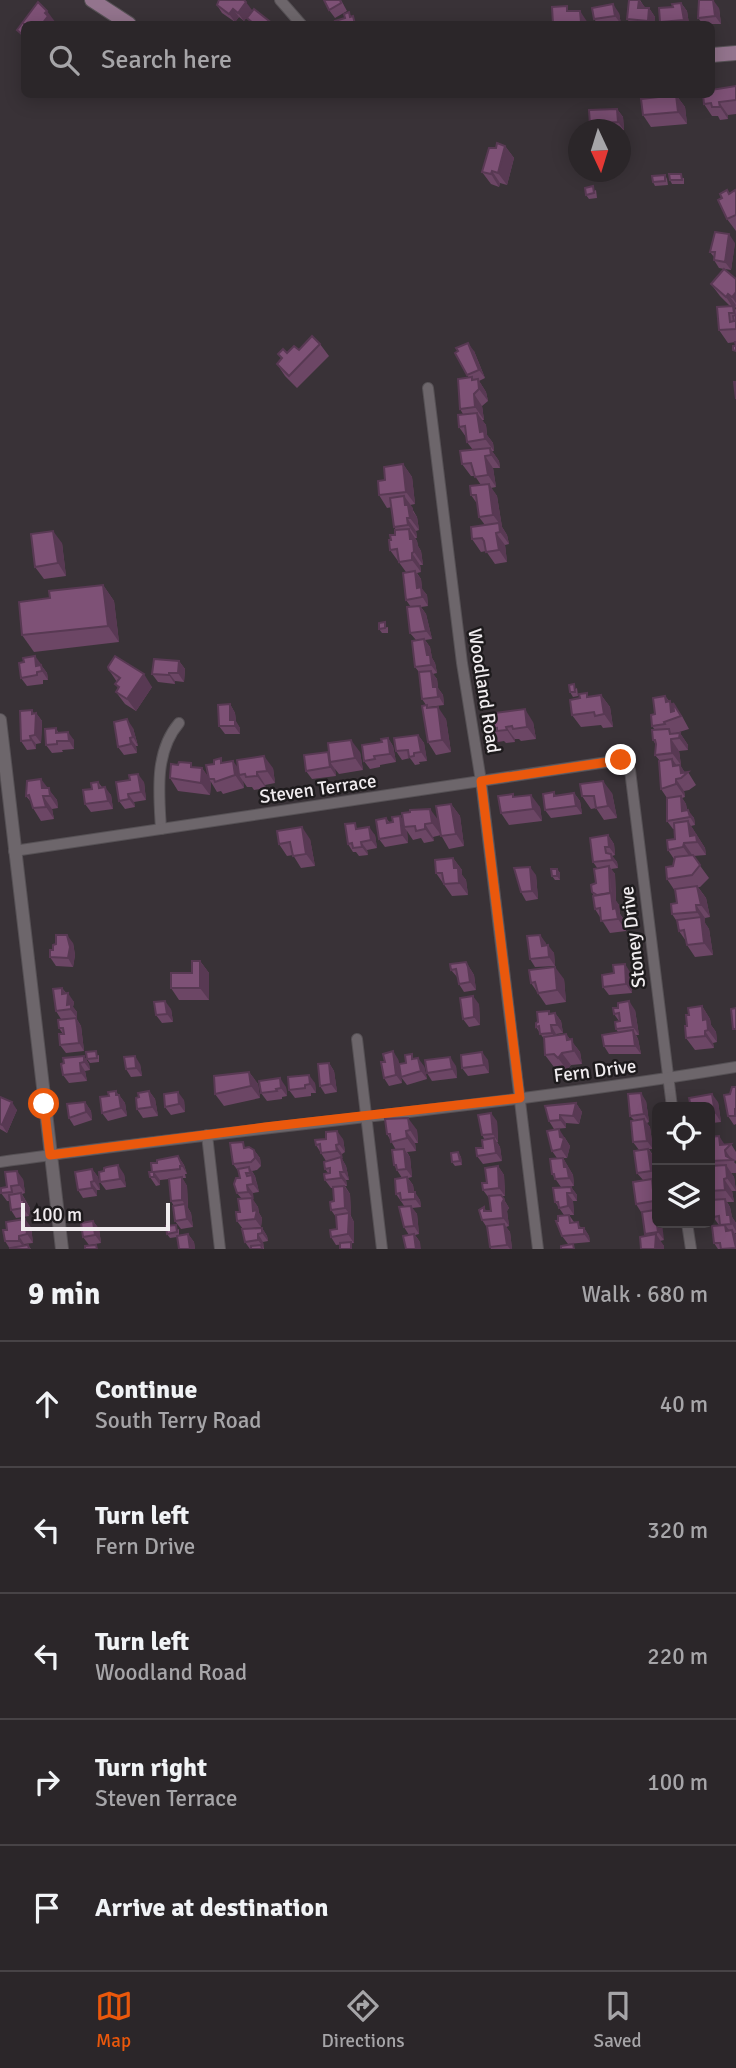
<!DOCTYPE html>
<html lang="en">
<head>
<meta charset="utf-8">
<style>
  body { margin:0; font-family:Signika,sans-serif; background:#332e31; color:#f1f3f6 }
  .controls { position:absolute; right:21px; bottom:21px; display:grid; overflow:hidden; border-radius:10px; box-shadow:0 4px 18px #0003 }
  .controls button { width:63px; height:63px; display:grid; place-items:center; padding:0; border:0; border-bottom:2px solid #474346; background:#2b2629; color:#f1f3f6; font:35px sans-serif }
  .compass { position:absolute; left:568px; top:119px; width:63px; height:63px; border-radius:50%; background:#2b2629; box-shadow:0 4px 18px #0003; rotate:176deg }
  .scale { position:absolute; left:21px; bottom:18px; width:149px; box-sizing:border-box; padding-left:7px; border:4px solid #f0ecef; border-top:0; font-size:19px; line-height:24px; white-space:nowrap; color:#f0ecef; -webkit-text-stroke:5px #1e1b1d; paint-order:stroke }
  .stop { position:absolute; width:21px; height:21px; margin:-16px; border:5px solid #ea580c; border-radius:50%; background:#fff }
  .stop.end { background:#ea580c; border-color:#fff; box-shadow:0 2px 7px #0008 }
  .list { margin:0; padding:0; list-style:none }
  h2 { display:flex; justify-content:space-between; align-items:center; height:91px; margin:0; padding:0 28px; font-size:30px }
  h2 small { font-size:23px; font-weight:400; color:#a6a5a8 }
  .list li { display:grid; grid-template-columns:46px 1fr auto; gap:21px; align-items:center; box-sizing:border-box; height:126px; padding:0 28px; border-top:2px solid #474346 }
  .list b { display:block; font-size:26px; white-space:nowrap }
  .list p { margin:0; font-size:23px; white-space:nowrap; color:#a6a5a8 }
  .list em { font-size:23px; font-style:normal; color:#a6a5a8 }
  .icon { flex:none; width:38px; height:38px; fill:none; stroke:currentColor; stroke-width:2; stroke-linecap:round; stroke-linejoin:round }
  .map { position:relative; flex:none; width:736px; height:1249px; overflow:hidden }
  .search { position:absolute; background:#2b2629; box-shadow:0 4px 18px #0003; left:21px; right:21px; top:21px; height:77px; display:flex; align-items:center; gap:18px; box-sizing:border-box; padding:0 24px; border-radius:10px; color:#a6a5a8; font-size:26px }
  .sheet { height:721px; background:#2b2629 }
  nav { display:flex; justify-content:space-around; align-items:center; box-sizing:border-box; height:98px; border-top:2px solid #474346; background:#2b2629; font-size:19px; color:#a6a5a8 }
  nav a { display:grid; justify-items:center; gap:4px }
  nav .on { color:#ea580c }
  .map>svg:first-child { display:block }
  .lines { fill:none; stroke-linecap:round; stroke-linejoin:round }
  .minor-casing { stroke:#565155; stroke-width:12 }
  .tertiary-casing { stroke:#565155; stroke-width:14 }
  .secondary-casing { stroke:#565155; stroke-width:16 }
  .minor { stroke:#6d666b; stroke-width:10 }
  .tertiary { stroke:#6d666b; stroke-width:12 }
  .secondary { stroke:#93748d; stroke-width:14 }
  .wall { fill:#6c4665 }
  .shaded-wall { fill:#583953 }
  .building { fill:#7e5176; stroke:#583953; stroke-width:2 }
  .route { stroke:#ea580c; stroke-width:9 }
  .labels { text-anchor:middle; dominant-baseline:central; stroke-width:5; stroke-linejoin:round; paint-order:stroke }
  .street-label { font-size:19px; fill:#f0ecef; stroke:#1e1b1d }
</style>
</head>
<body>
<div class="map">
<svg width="736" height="1249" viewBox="0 0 736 1249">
  <rect width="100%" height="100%" fill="#393237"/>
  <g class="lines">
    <defs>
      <g id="minor">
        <path d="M280,0L301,24"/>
        <path d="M428,388L462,663L481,781L538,1249"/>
        <path d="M161,829C159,794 154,752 179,723"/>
        <path d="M14,851L621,760L627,763L630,770L672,1107"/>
        <path d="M357,1039L382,1249"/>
        <path d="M207,1135L220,1249"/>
        <path d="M0,1162C245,1127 492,1108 736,1067"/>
        <path d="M687,1223L691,1249"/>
      </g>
      <path id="tertiary" d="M0,720L62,1249"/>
      <g id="secondary">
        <path d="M92,0L129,24"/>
        <path d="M712,55L736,53"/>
      </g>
    </defs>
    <use href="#minor" class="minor-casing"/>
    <use href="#tertiary" class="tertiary-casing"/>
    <use href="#secondary" class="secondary-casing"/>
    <use href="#minor" class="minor"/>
    <use href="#tertiary" class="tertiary"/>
    <use href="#secondary" class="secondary"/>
  </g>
  <g class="wall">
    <path d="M341,0L347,11L335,18L329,10Z"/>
    <path d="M629,0H640L645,8H649L655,17L654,24H631L627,19Z"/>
    <path d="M681,3L687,11L689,24H662L660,22Z"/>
    <path d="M217,5L252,10L244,21L239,17L235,22L222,13Z"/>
    <path d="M719,8L721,24H703L698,18Z"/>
    <path d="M619,13L621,24H598L594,19Z"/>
    <path d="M736,86V114L728,115V119L720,120L718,116H712L704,104Z"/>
    <path d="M676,95L685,107L687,124L651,127L643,115Z"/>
    <path d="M617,109L623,117L624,130L620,131V130H594L590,125Z"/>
    <path d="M505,146L514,158L507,185L500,183L499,187L491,184L482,172L496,148Z"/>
    <path d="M665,175L667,179L668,185L655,186L653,182Z"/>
    <path d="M684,178V184H672L670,180Z"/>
    <path d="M596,190L597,198L589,199L586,195Z"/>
    <path d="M736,192V231L727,219L729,194Z"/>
    <path d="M735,243L731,270L725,269L736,279V307L735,308L736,310V342L728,343L719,330L730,306L720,296L711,284L724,269L719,268L714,260V257L710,252Z"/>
    <path d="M320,344L329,356L297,388L285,376L277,364L282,359L278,354L299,350Z"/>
    <path d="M474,351L485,378L479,381L486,392L488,401L482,406L484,420H482L486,425L487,435L493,443L494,451H492L499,461L500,468H493L496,487L491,488L497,496L502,527L507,535L509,544L505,545L507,562L495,564L486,551L481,552L472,539L485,525L479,517L478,505L471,495L481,485L475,476H471L462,464L473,450L467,442L466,437L459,427L463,414L460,409L469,378L467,375Z"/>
    <path d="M403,464L412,477L415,504L410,505L417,517L419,530L416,531L417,538H415L417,541L418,546L421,551L423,565H420L421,572L417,573L421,579L422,589L427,595L428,606L421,607L426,614L432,639L425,640L430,647L432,658L435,663L437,673L433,674L437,679L438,688L443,695L444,705L428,707L446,719L451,752L436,755L428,742L426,705L422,699L419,672L415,667L416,640L410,633L411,607L406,600V572L390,550L391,540L395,535L396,530L394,527L392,507L387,508L379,495L385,480Z"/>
    <path d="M62,543L66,576L44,579L35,567Z"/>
    <path d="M103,585L114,601L119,642L34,652L22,635L50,598Z"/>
    <path d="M388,627V633H382L379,629Z"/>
    <path d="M179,661L185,669L184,682L175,681V684L158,682L152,674Z"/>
    <path d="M41,665L47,673L48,680H43V684L27,686L21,678Z"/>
    <path d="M109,670L152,687L136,711L125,704L116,692L118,688L115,684L117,682Z"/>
    <path d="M577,688L578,696L573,697L570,692Z"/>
    <path d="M601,695L610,707L613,727L603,728L601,725L581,727L572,715L589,697Z"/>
    <path d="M665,696L682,716L689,729L676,733H680L688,745V750L679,751L681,765L677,766L680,765L685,773L688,772L696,785L689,790L684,791L685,797L682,798L686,804L687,810L694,818L695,825L691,826L705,848L706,855L693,856L709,878L700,887H698L706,898L710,917L705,918V923L709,929L713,955L695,957L687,945L686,941L679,931L678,923L672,914L677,903L675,891L667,879L673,866L674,859L668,850L675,839L674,829H673L667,821V798L661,789L660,761L655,755L656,745L653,740L655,730L652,726L655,714Z"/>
    <path d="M230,704L235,713L236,722L240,728V734H225L219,726Z"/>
    <path d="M34,713H36L42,721L41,743L36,744V749L27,750L21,741Z"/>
    <path d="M533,722L536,739L521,741L519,739H515V742L506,743L504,741L498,742L489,729Z"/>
    <path d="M56,728L58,732L74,740V749L62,750L63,752L52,753L46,745Z"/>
    <path d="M133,728L138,746H136L137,753L124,755L118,747Z"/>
    <path d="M418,735L424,743L427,761L419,762L420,764L415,765L410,758L402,760L396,751Z"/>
    <path d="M388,738L393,746L396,762L380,765V767L370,769L364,761Z"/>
    <path d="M360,752L363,770L339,774L335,769L336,776L312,779L306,771L329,754Z"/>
    <path d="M224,762L238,768H273L275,783L265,785L266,788L254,790L252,787H247L243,781L244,788L223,794L221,791L217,792L211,782L210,795L178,791L170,778L194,767L202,768L208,777Z"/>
    <path d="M130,780L144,782L146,800L134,802L135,807L125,809L119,801Z"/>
    <path d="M98,782L102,787L111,795L113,809L91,812L85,804L92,789Z"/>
    <path d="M47,788L57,800L58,808L52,809L54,819L41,821L33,808L31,802L26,796Z"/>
    <path d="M554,792L556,796L574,793L580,801L582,814L551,818L545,810Z"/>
    <path d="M612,793L617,818L604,820L596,808L591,809L582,796Z"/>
    <path d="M515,797L540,807L542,821L509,825L501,813Z"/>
    <path d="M451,804L460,816L464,846L449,849L441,835L433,837L434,841L424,843L421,838L413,840L407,831L408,843L385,847L379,839L386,818L390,823L393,822L400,816L403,820H438Z"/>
    <path d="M359,828L375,835L377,848L367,850L368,855L359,856L356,852H353L348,844Z"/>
    <path d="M608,835L614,844L615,855L612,856L617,862L618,868L611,869L615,874L616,901L619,905L620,914L625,921L626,931L610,933L595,909L594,896L592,892L596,883L598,869L593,862Z"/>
    <path d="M310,839L315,866L301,868L293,855L287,856L279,844Z"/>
    <path d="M453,858L462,870V875L466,880L468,895L452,896L436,873Z"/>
    <path d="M557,869L560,873V880H555L552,876Z"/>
    <path d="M536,875L538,899L526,901L521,892Z"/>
    <path d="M540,935L546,945L554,953L555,966L535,967L530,959Z"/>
    <path d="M73,943L75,955L73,967L56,966L50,957L53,950Z"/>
    <path d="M200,961L209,973V1000H179L171,988L192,973Z"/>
    <path d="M466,962L474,975L476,990L464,992L459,984L458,978L451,970Z"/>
    <path d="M630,972L632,993L609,995L603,987L614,973Z"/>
    <path d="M564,979L566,1002L546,1005L531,983Z"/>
    <path d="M62,988L74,1002L73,1007L77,1012V1018L61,1019L56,1011Z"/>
    <path d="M479,1004L480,1025L469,1027L463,1019Z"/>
    <path d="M702,1006L710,1019L711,1025L716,1032L717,1042L713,1043L714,1048L695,1050L686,1038L687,1026L689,1015Z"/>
    <path d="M171,1009L173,1022L162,1023L156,1015Z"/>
    <path d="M635,1010L639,1035H636L638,1039L641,1054H609L604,1046L618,1032L616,1029L619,1021L614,1014Z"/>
    <path d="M549,1011L551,1014L555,1013L561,1021L563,1033L556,1034L557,1035L566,1034L580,1052L582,1064L571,1065L567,1070L562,1066L554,1067L545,1055L544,1039L536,1027L538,1022Z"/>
    <path d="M76,1018L81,1026L84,1051L66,1053L60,1045L63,1034L59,1028Z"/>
    <path d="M99,1055V1062L90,1063L87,1059Z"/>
    <path d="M84,1056L89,1064L90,1070L85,1071L87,1081L69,1083L63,1075L64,1063Z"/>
    <path d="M398,1059L402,1083L389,1086L384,1078Z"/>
    <path d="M488,1060L489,1073L468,1076L462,1068Z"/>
    <path d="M329,1063L334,1071L337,1092L325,1094L320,1086Z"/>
    <path d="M406,1063L424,1066L427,1079L407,1085L401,1077Z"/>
    <path d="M140,1064L142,1076L131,1077L126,1069Z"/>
    <path d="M456,1066L457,1078L432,1081L427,1073Z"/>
    <path d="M249,1072L258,1084L260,1098L224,1106L215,1094Z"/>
    <path d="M288,1077L315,1083L316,1093H311V1096L295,1098L289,1090Z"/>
    <path d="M286,1087L287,1096L282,1097V1099L267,1101L261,1093Z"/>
    <path d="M736,1087V1124L734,1125L728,1116L730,1094Z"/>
    <path d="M149,1091L155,1099L158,1116L143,1118L137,1109L139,1097Z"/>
    <path d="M118,1095H119L125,1103L127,1116L108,1121L102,1113Z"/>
    <path d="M0,1097L17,1110L7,1133L0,1129Z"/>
    <path d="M184,1100L185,1112L171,1115L165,1107Z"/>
    <path d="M646,1101L649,1122L647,1123L650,1127L653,1149H649L654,1157L657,1179L652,1180L657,1187V1210L641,1212L636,1204L643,1180L637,1173L639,1150L633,1142L634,1120L630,1116Z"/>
    <path d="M85,1102L91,1111L92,1120L74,1126L69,1118Z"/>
    <path d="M718,1102L721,1122L712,1123L710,1119V1107Z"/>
    <path d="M576,1103L582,1112L579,1124L566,1123V1128L554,1129L549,1121Z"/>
    <path d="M385,1119L417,1130L418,1143H415L416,1151L407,1152L410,1157L412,1177L408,1178L413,1185L414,1192L420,1200L421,1207L412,1208L417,1214L419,1234L415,1235L420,1242L409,1235L404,1227L405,1207L396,1194L402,1178L394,1165L396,1150L387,1134Z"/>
    <path d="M497,1121L498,1142H497L500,1147L502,1161L483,1164L477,1156L483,1148L485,1140L482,1135Z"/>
    <path d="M710,1137L725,1145L731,1144L736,1152V1160L734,1162L736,1164V1173H731L734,1177L736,1191H732L734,1202H727L730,1207L732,1217L736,1223V1233H735L736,1235V1249H718L714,1243L719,1225L713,1217L714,1200L710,1193Z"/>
    <path d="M565,1138L570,1146L567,1158H563L573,1175L574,1186L561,1187L552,1174L557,1158L552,1151Z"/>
    <path d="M343,1139L345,1152L342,1154V1159L346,1166L349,1180H346L347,1186H345L350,1194L351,1216L354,1222V1243L336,1245L331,1237L337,1229L336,1217L331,1210L334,1201L333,1188H331L325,1180L328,1173L325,1169L326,1161L316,1145Z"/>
    <path d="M247,1147L254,1150L260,1158L261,1166L257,1170L252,1171L255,1176L259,1192L253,1193V1200L258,1207L259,1213L262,1218L261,1227L243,1229L237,1221L240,1212L242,1199L237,1193L240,1178L239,1172L233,1164Z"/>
    <path d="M458,1152L461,1157L462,1165L455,1166L452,1162Z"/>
    <path d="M178,1156L184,1165L187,1174H185L186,1178H182L187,1186L188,1208L191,1213L193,1227L181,1229L175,1221L174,1206L171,1201L169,1179L160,1180V1185L156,1186L150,1177L157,1163Z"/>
    <path d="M498,1166L504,1175L505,1196H502L509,1208L507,1211L509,1226L506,1227L510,1232L512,1249H491L490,1247L488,1229L482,1220L484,1207L486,1211H491L489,1198L483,1190Z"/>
    <path d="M92,1169L98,1177L100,1190H97V1196L83,1198L78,1190Z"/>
    <path d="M104,1171L124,1174L126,1187L106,1190L100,1182Z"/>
    <path d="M23,1179L25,1193L22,1194L30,1208L29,1216L16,1218L11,1210L10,1201H7L1,1193L7,1187Z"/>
    <path d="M571,1187L577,1195V1201H573L574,1215H569L574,1222L582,1228H584L589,1236L590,1242L568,1244L562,1236L558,1221L564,1215L555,1202Z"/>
    <path d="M655,1210L657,1213V1223L664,1240L660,1241L664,1246V1249H641L646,1236L645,1234Z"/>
    <path d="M93,1221L99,1229L101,1243L89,1245L83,1237Z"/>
    <path d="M31,1227L33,1243L24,1244L25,1246L28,1245L31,1249H10L5,1241Z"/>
    <path d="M262,1228L267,1236L268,1241L263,1242L264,1249H250L245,1242Z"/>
    <path d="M179,1229V1235L188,1234L194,1242L195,1249H179L177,1237L170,1238L167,1234Z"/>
  </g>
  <g class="shaded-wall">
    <path d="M639,0L645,7L644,16L638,8Z"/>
    <path d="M713,0L719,8L721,24L715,16Z"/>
    <path d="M246,2L252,10L244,21L238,13Z"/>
    <path d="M681,3L687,11L689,24H687L684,20Z"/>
    <path d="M613,4L619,13L621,24L615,16Z"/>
    <path d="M649,8L655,17L654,24H651L648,21Z"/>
    <path d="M233,9L239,17L235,22L229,14Z"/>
    <path d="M47,11L56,23L55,24H42L45,13Z"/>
    <path d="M580,11L588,23L589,24H583L581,22Z"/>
    <path d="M676,95L685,107L687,124L678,112Z"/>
    <path d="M719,102L728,115V119L720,107Z"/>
    <path d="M617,109L623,117L624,130L618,122Z"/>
    <path d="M505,146L514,158L507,185L498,173Z"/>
    <path d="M492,171L500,183L499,187L491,174Z"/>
    <path d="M729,234L735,243L731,270L725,262Z"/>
    <path d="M736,292V303L732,297Z"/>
    <path d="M728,294L736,305L735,308L736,316L734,313L733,308L726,297Z"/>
    <path d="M468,343L474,351L485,378L479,370Z"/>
    <path d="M472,377L479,387L478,379L486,392L488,401L472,380Z"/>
    <path d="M474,394L482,406L484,420L475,407Z"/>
    <path d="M477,413L486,425L487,435L493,443L494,451L480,432Z"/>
    <path d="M490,448L499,461L500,468L491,455Z"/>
    <path d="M485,456L493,468L496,487L488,475Z"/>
    <path d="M403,464L412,477L415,504L406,492Z"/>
    <path d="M489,484L497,496L502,527L507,535L509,544L500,532L499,523L493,515Z"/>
    <path d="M404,496L413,508V512L417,517L419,530L410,518L405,505Z"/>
    <path d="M407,518L416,531L417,538L408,525Z"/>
    <path d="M409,529L417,541L418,546L421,551L423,565L414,552L410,539Z"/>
    <path d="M53,531L62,543L66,576L58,563Z"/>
    <path d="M496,533L505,545L507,562L499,550Z"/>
    <path d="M412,553L420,565L421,572L412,560Z"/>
    <path d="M415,571L421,579L422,589L427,595L428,606L417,588Z"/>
    <path d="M103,585L114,601L119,642L108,626Z"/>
    <path d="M420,606L426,614L432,639L426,631Z"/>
    <path d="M424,639L430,647L432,658L435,663L437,673L431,665L427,655Z"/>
    <path d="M35,656L41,664L42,671L36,666Z"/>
    <path d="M179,661L185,669L184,682L178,673Z"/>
    <path d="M41,665L47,673L48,680L42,671Z"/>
    <path d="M431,671L437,679L438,688L443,695L444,705L433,687Z"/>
    <path d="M169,673L175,681V684L169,675Z"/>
    <path d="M144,674L152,687L136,711L127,699Z"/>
    <path d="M601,695L610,707L613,727L604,714Z"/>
    <path d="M665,696L671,704L670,701L679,713L676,718L666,702Z"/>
    <path d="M230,704L235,713L236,721L240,728V734L230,720Z"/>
    <path d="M438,707L446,719L451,752L442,740Z"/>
    <path d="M525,709L533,722L536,739L527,727Z"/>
    <path d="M32,710L36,716V713L42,721L41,743L35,735Z"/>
    <path d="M127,719L133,728L138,746L133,737Z"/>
    <path d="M506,727L515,739V742L507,730Z"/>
    <path d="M68,732L74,740V749L69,741Z"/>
    <path d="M680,733L688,745V750L679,738Z"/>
    <path d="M418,735L424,743L427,761L421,752Z"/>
    <path d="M30,736L36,744V749L31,740Z"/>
    <path d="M130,738L136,746L137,753L131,744Z"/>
    <path d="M388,738L393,746L396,762L390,754Z"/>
    <path d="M671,739L679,751L681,765L672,753Z"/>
    <path d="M351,740L360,752L363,770L355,758Z"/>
    <path d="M328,752L334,760L330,762L335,769L336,776L330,767Z"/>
    <path d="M264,756L273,768L275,783L267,771Z"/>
    <path d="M672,759L681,771L680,765L686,774H681L682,778L673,766Z"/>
    <path d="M233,761L242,773L239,775L243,781L244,788L235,775Z"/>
    <path d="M202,768L210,779H209L211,782L210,795L201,783Z"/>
    <path d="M257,772L265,785L266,788L257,776Z"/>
    <path d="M138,774L144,782L146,800L141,792Z"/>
    <path d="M41,779L57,800L58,808L50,796L42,788Z"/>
    <path d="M676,779L684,791L685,797L676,784Z"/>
    <path d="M603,781L612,793L617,818L608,806Z"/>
    <path d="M105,787L111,795L113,809L108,801Z"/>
    <path d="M574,793L580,801L582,814L576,806Z"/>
    <path d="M128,794L134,802L135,807L129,799Z"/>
    <path d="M531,795L540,807L542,821L533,809Z"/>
    <path d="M43,796L52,809L54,819L46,807Z"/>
    <path d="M681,796L686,804L688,819L682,811Z"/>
    <path d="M451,804L460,816L464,846L456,834Z"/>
    <path d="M430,809L439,821L441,835L432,823Z"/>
    <path d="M688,810L694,818L695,825L690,817Z"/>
    <path d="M400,816L406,824L404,827L407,831L408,843L402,835Z"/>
    <path d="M688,821L705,848L706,855L697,842L690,836Z"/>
    <path d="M425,824L433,837L434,841L425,829Z"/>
    <path d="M302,827L310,839L315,866L306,854Z"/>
    <path d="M369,827L375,835L377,848L371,840Z"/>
    <path d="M608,835L614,844L615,855L609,847Z"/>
    <path d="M361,842L367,850L368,855L362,847Z"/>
    <path d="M684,843L693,856L692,860L683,847Z"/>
    <path d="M611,854L617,862L618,868L612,860Z"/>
    <path d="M453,858L462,870V875L466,880L468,895L459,883L454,868Z"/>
    <path d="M609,866L615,874L616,901L619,905L620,914L625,921L626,931L618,919L613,909Z"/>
    <path d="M530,867L536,875L538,899L532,891Z"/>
    <path d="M557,869L560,873V880L557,876Z"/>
    <path d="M697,886L706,898L710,917L701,905Z"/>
    <path d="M696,905L705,918V923L709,929L713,955L704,943L701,918L697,912Z"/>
    <path d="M67,935L73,943L75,955L73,967L68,958Z"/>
    <path d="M540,935L546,943L547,954L542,946Z"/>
    <path d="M548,945L554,953L555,966L549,957Z"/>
    <path d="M200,961L209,973V1000L200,988Z"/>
    <path d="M466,962L474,975L476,990L470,982Z"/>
    <path d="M625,964L630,972L632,993L626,984Z"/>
    <path d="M555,967L564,979L566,1002L557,990Z"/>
    <path d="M62,988L68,996V993L74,1002L73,1007L77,1012V1018L67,1005L62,994Z"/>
    <path d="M473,996L479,1004L480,1025L474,1017Z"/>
    <path d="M165,1001L171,1009L173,1022L167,1014Z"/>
    <path d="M629,1001L635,1010L639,1035L633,1027Z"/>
    <path d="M702,1006L710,1019L711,1025L716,1032L717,1042L708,1030L703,1020Z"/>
    <path d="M555,1013L561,1021L563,1033L557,1025Z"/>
    <path d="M76,1018L81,1026L84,1051L79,1043Z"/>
    <path d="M551,1025L556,1034L557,1041L552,1033Z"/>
    <path d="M633,1030L638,1039L641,1054L635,1046Z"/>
    <path d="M705,1031L713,1043L714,1048L705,1036Z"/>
    <path d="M566,1034L580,1052L582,1064L567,1040Z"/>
    <path d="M393,1051L398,1059L402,1083L396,1075Z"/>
    <path d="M482,1052L488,1060L489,1073L484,1065Z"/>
    <path d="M562,1053L571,1065L567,1070L558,1058Z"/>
    <path d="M84,1056L89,1064L90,1070L84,1062Z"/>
    <path d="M135,1056L140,1064L142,1076L136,1068Z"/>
    <path d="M450,1057L456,1066L457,1078L452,1069Z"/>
    <path d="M418,1058L424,1066L427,1079L421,1071Z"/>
    <path d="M80,1063L85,1071L87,1081L81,1073Z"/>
    <path d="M329,1063L334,1071L337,1092L331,1084Z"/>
    <path d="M249,1072L258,1084L260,1098L251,1086Z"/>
    <path d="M309,1075L315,1083L316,1093L310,1084Z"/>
    <path d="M280,1078L286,1087L287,1096L281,1088Z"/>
    <path d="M116,1091L125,1103L127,1116L121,1108Z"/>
    <path d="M149,1091L155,1099L158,1116L152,1107Z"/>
    <path d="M178,1092L184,1100L185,1112L179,1104Z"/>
    <path d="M641,1093L646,1101L649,1122L644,1114Z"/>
    <path d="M712,1094L718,1102L721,1122L715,1113Z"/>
    <path d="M12,1102L17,1110L7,1133L2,1125Z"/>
    <path d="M85,1102L91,1111L92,1120L86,1112Z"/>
    <path d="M576,1103L582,1112L579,1124L573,1116Z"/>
    <path d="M491,1113L497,1121L498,1142L493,1134Z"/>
    <path d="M560,1115L566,1123V1128L560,1120Z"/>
    <path d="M408,1118L417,1130L418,1143L410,1130Z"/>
    <path d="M644,1119L650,1127L653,1149L647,1141Z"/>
    <path d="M559,1129L570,1146L567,1158L561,1149Z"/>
    <path d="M337,1131L343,1139L345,1152L339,1144Z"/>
    <path d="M406,1131L415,1143L416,1151L407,1138Z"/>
    <path d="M719,1136L727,1148L725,1150L732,1160H729L720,1145Z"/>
    <path d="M494,1138L500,1147L502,1161L496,1153Z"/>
    <path d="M336,1145L342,1154L343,1159L337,1151Z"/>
    <path d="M404,1149L410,1157L412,1177L406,1169Z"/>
    <path d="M648,1149L654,1157L657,1179L651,1171Z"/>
    <path d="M254,1150L260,1158L261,1166L255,1158Z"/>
    <path d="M458,1152L461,1157L462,1165L460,1161Z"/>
    <path d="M178,1156L184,1165L187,1174L182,1166Z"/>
    <path d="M341,1157L346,1166L349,1180L344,1172Z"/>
    <path d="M563,1158L573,1175L574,1186L569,1178L564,1167Z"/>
    <path d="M118,1165L124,1174L126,1187L120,1179Z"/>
    <path d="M726,1165L734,1177L736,1191L727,1178Z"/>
    <path d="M498,1166L504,1175L505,1196L499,1188Z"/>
    <path d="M249,1167L255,1176L256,1181L250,1173Z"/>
    <path d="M92,1169L98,1177L100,1190L94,1181Z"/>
    <path d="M17,1171L23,1179L25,1193L19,1185Z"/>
    <path d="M154,1172L160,1180V1185L154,1177Z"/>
    <path d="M340,1172L346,1180L347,1186L341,1178Z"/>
    <path d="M252,1175L257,1183L259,1192L253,1184Z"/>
    <path d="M182,1177L187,1186L188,1208L191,1213L193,1227L187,1219L185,1205L182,1200Z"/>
    <path d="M407,1177L413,1185L415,1199L409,1192Z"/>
    <path d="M652,1179L657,1187V1205L654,1201Z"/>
    <path d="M724,1179L732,1191L734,1202L725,1190Z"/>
    <path d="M91,1182L97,1190V1196L92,1188Z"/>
    <path d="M247,1185L253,1193L254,1200L248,1192Z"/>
    <path d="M344,1186L350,1194L351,1216L345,1208Z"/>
    <path d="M571,1187L577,1195V1201L572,1193Z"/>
    <path d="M415,1192L420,1200L421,1207L415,1199Z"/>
    <path d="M21,1193L30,1208L29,1216L23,1208Z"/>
    <path d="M567,1193L573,1201L574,1215L568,1206Z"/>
    <path d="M501,1195L509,1208L507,1211L509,1226L503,1218Z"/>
    <path d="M252,1198L258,1207L259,1213L262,1218L261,1227L255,1219Z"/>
    <path d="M725,1199L730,1207L732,1217L736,1223V1231L727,1215Z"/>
    <path d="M411,1206L417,1214L419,1234L414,1226Z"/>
    <path d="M655,1210L657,1213V1223H662L664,1240L658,1232Z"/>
    <path d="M349,1213L354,1222V1243L348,1234Z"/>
    <path d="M25,1219L31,1227L33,1243L27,1234Z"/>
    <path d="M93,1221L99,1229L101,1243L95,1235Z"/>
    <path d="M504,1224L510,1232L512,1249H510L507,1245Z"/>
    <path d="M725,1225L734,1236L732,1230L736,1235V1248L726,1231Z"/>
    <path d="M262,1228L267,1236L268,1241L262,1233Z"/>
    <path d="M584,1228L589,1236L590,1242L584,1234Z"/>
    <path d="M188,1234L194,1242L195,1249H191Z"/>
    <path d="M258,1234L263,1242L264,1248L258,1240Z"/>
    <path d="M414,1234L420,1242L421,1249H416Z"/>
    <path d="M656,1234L664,1246V1249H655Z"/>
    <path d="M19,1236L24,1244L25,1249L19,1241Z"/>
  </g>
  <g class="building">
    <path d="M219,0H244L246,2L238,13L233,9L229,14L217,5Z"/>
    <path d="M324,0H340L341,3L329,10Z"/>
    <path d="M629,0H639L638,8H649L648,21L627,19Z"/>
    <path d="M699,0H713L715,16L698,18Z"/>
    <path d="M38,2L47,11L45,13L48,16L42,24H24V36L17,30Z"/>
    <path d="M681,3L684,20L660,22L659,8L673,7L672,4Z"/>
    <path d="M613,4L615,16L594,19L592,8Z"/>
    <path d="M567,6V11H580L581,22L566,24H553L552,7Z"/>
    <path d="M254,9L273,24H254L247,18Z"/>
    <path d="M349,12L350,17L353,16L355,24H336L335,21L345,18L344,14Z"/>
    <path d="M736,86V100L719,102L720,107H712L711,103L704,104L703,94H711V90Z"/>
    <path d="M676,95L678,112L643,115L641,99Z"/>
    <path d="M617,109L618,122L604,123L605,128L598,129V124L590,125L589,110Z"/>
    <path d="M497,143L505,146L498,173L492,171L491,174L482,172L489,148H496Z"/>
    <path d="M669,174H681L682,180H670Z"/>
    <path d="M665,175V181L653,182L652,176Z"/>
    <path d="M593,186L594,193L586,195L585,188Z"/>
    <path d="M727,190L729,194L735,190L736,193V215L727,219L718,200L722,198L720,194Z"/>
    <path d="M715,232L729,234L725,262L714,260L715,252H710Z"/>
    <path d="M724,269L736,279V292L732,297L728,294L726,297L711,284Z"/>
    <path d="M733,306L734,313H729L730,322L734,321L733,316L736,315V329L719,330L717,307Z"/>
    <path d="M312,336L320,344L289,376L277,364L282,358L278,354L283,349L287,353L294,346L299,350Z"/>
    <path d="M735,342H736V351L733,350V346H736Z"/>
    <path d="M468,343L479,370L467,375L455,353L458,351L456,348Z"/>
    <path d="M472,377V380L478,379L479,389L474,394L475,407L460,409L458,379Z"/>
    <path d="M734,382H736V399Z"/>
    <path d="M477,413L480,432L484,431L485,439L467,442L465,426L459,427L458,415Z"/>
    <path d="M490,448L491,455L485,456L488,475L475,477L471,463L462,464L460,451Z"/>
    <path d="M403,464L406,492L379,495L378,481L385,480L384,467Z"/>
    <path d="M489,484L493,515L479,517L476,495H471L470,486Z"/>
    <path d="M404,496L405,505H408L410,518H407L408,525L394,527L390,498Z"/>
    <path d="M499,523L500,532L496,533L499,550L486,552L484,541L482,538L472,539L471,527Z"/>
    <path d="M409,529L410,539H413L414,552L412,553V560L399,562L397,549L390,550L389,540H391L390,535H395V530Z"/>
    <path d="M53,531L58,563L35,567L31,534Z"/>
    <path d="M415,571L417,588L421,587L422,597L406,600L403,573Z"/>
    <path d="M103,585L108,626L22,635L19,602L50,598L49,591Z"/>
    <path d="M420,606L426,631L410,633L407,607Z"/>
    <path d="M385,622V628L379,629V623Z"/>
    <path d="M424,639L427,655H430L431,665L415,667L412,641Z"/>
    <path d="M35,656L36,666L41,665L42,671L37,672V675L21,678L19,663L24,662L23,658Z"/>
    <path d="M115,656L144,674L127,699L116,692L119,687L115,684L120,678L109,670L108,667Z"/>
    <path d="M154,659L179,661L178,673H169V675L152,674Z"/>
    <path d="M431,671L433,687H437L438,697L422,699L419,672Z"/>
    <path d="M574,684L575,692H570L569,685Z"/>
    <path d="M587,693V697L601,695L604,714L595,716L594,712L572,715L570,700L580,698L579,694Z"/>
    <path d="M665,696L666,702L670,701L671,712L674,711L673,703L681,716L664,722L665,724L652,726L651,715L655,714L653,698Z"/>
    <path d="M230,704V720H235V726H219L218,705Z"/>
    <path d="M427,705V708L438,707L442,740L428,742L422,706Z"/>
    <path d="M525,709L527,727L513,729L512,726L506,727L507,730L497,731V728L489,729L487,714Z"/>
    <path d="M32,710V714L36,713L35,735L30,736L31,740L21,741L20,711Z"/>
    <path d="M127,719L133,737L130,738L131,744L118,747L114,722Z"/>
    <path d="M56,728V733L68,732L69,741H57V744L46,745L45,729Z"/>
    <path d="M667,729H669L670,734L680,733L679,738L671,739L672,753L655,755L656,744L655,740H653L652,730Z"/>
    <path d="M418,735L421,752L414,753V756L409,757L408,750L396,751L394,738Z"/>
    <path d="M388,738L390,754L374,756L375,759L364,761L362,745L382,742L381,739Z"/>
    <path d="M351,740L355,758L330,762L328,743Z"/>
    <path d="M328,752L330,767L306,771L304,755Z"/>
    <path d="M264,756L267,771L257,772V776L246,777L245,774L239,775L237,760Z"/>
    <path d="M221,758V763L233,761L235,775L215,782L214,779H209L206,765L214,764V760Z"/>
    <path d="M672,759L673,766L680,765L681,773L688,772L681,778L676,779V784L661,789L659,761Z"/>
    <path d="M179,762L191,763V767L202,768L201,783L170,778L171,764L178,765Z"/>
    <path d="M138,774L141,792L128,794L129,799L119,801L116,782L130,780L129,775Z"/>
    <path d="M41,779L42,788H49L50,796H43L46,807L33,808L29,795L26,796L27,781Z"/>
    <path d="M603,781L608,806L596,808L594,796H582L580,784Z"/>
    <path d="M98,782L99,788L105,787L108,801L85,804L83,790L92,789L91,783Z"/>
    <path d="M554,792V796L574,793L576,806L545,810L543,794Z"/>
    <path d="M513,794V797L531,795L533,809L501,813L498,796Z"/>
    <path d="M681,796L682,811L688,810L690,817L667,821V798Z"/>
    <path d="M451,804L456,834L441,836L436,806Z"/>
    <path d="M430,809L432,823L425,824V829L416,831L415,826L404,827L402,813L410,812V810Z"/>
    <path d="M400,816L402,835L379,839L376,820L386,818L387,823L393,822L392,817Z"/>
    <path d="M688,821L690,836L696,835L697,842L684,843L683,847L668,850L667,840L675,839L674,823Z"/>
    <path d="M355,823L356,829L369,827L371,840L361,842L362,847L353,848L352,843L348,844L345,824Z"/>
    <path d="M302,827L306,854L293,856L290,842L279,844L277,831Z"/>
    <path d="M608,835L609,847H605L606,853L611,854L612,860L593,862L590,838Z"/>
    <path d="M693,855L700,865L692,875L667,879L666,867L673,866L675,857Z"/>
    <path d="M453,858L454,868H458L459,883L444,884L442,873H436L435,860Z"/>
    <path d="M609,866L610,893L597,895L592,892L591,885L596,883L594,869Z"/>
    <path d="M530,867L532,891L521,892L514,868Z"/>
    <path d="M551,869H557V876H552Z"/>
    <path d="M697,886L701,905H696L697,912L672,914L671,904L677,903L675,889Z"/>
    <path d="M611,893L613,909L616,908L618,919L601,921L600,908L595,909L593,896Z"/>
    <path d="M701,917L704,943L687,945L684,930L679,931L677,920Z"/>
    <path d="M56,935H67L70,947L68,958L50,957V950H53V945L56,944Z"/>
    <path d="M540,935L542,946L548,945L549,957L530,959L527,936Z"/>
    <path d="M192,961H200V988H171V973H192Z"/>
    <path d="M466,962L468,967L470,982L459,984L456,969L451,970L450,964Z"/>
    <path d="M625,964L626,984L603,987L602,975L614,973L613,965Z"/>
    <path d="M555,967L557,990L538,993L535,982L531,983L529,970Z"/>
    <path d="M62,988V994L68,993L67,1005L71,1004V1009L56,1011L53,989Z"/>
    <path d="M473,996L474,1017L463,1019L460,998Z"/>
    <path d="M165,1001L167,1014L156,1015L154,1002Z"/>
    <path d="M629,1001L633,1027L616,1029L615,1022L620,1021L619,1013L614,1014L613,1008H618V1003Z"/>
    <path d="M702,1006L703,1020L707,1019L708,1030L705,1031V1036L686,1038L685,1026H687L686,1015H689L688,1008Z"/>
    <path d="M736,1008V1029H733L731,1009Z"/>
    <path d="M549,1011V1014L555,1013L557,1025H551L552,1033L540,1034L539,1026L536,1027V1023L538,1022L537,1012Z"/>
    <path d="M76,1018L79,1043L60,1045L59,1034H64L63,1028H59L58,1020Z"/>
    <path d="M633,1030L635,1046H604L602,1035Z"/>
    <path d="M566,1034L567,1040L572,1039L573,1051L562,1053L558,1058L554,1054L545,1055L544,1037Z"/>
    <path d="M96,1051L97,1058L87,1059L86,1052Z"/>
    <path d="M393,1051L396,1075L384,1078L381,1062H385L383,1054Z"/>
    <path d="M482,1052L484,1065L462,1068L461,1055Z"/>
    <path d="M412,1054V1059L418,1058L421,1071L401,1077L399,1064L406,1063L405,1055Z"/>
    <path d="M84,1056V1062L80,1063L81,1073L63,1075L61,1064L64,1063L63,1058Z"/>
    <path d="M135,1056L136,1068L126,1069L124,1057Z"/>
    <path d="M450,1057L452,1069L427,1073L425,1060Z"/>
    <path d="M329,1063L331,1084L320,1086L318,1064Z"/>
    <path d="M249,1072L251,1086L215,1094L214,1076Z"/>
    <path d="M309,1075L310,1084L305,1085V1088L289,1090L288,1077Z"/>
    <path d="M280,1078L281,1088L276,1089L277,1091L261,1093L259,1081Z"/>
    <path d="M732,1087H736V1109H735V1116H728L724,1095L730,1094Z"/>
    <path d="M116,1091V1095H119L121,1108L102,1113L100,1097L109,1096L108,1092Z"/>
    <path d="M149,1091L152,1107L137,1109L136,1098L139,1097L138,1093Z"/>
    <path d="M178,1092L179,1104L165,1107L164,1094Z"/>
    <path d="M641,1093L644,1114L630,1116L628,1094Z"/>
    <path d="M712,1094L715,1113L710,1114V1107H691L689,1098Z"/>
    <path d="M0,1097L12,1102L2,1125L0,1124Z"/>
    <path d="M85,1102L86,1112L69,1118L67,1104Z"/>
    <path d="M576,1103L573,1116L560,1115V1120L549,1121L545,1106Z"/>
    <path d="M491,1113L493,1134L482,1135L478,1115Z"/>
    <path d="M408,1118L410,1130L406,1131L407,1138L391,1142L390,1134H387L385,1119Z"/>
    <path d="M644,1119L647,1141L633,1142L631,1121Z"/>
    <path d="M559,1129L560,1137L564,1138L561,1149L552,1151L547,1131Z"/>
    <path d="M337,1131L339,1144L336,1145L337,1151L321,1153L320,1144L316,1145L315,1140L326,1139V1132Z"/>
    <path d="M719,1136L720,1145L731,1144L725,1150L726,1156L733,1160L710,1161V1137Z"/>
    <path d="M494,1138L496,1153L477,1156L476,1148H483L482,1140Z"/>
    <path d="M243,1142L244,1148L249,1147L254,1150L255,1158L251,1162L233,1164L230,1143Z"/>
    <path d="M404,1149L406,1169L397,1170L396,1165H394L392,1150Z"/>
    <path d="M648,1149L651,1171L637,1173L634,1151Z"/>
    <path d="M458,1152L460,1161L452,1162L451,1153Z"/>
    <path d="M178,1156L182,1166H180V1169L154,1172V1177H150L149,1172H152L151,1163H157V1160Z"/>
    <path d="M341,1157L344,1172H340L341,1178L325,1180L324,1174L330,1173V1168L325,1169L324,1162Z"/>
    <path d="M563,1158L564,1167H567L569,1178L555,1179L554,1174H552L550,1159Z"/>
    <path d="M118,1165L120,1179L100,1182L99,1172L104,1171V1168L107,1167Z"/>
    <path d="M726,1165L727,1178L724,1179L725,1190L710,1191V1166Z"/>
    <path d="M498,1166L499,1188L483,1190L482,1183H487L485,1168Z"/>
    <path d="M249,1167L250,1173H246L247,1176L252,1175L253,1184L247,1185L248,1192L237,1193L234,1184L236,1178H240L238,1169Z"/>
    <path d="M92,1169L94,1181L91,1182L92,1188L78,1190L75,1172Z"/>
    <path d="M17,1171L19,1185L11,1186L12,1192L1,1193V1188L7,1187L5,1172Z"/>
    <path d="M182,1177V1200L171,1201L169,1179Z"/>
    <path d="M407,1177L409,1192H415V1199L401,1200L400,1193L396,1194L395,1179Z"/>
    <path d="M652,1179L654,1201L636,1204L633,1182Z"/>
    <path d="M344,1186L345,1208L331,1210L330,1202L334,1201L333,1187Z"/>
    <path d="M571,1187L572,1193H567L568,1206L559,1208L558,1202H555L553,1188Z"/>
    <path d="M21,1193L22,1200H24L23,1208L11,1210L9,1195Z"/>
    <path d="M501,1195L504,1199L502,1203L503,1218L482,1220L479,1210L484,1207V1211H491L489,1196Z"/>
    <path d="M252,1198L253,1211L257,1210L255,1219L237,1221L236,1212H240L238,1199Z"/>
    <path d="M725,1199L727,1215H730L731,1224L720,1225L719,1216L713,1217L711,1200Z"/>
    <path d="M185,1204L187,1219L175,1221L173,1206Z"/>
    <path d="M411,1206L414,1226L404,1227L399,1207Z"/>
    <path d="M655,1210L658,1232L645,1234L642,1212Z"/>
    <path d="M349,1213L348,1234L331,1237L330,1230L337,1229L336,1215Z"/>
    <path d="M569,1215L570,1223L578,1222L579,1228H584V1234L562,1236L556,1221H558V1216Z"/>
    <path d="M25,1219L27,1234L19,1236V1241H5L3,1230H7L6,1222Z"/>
    <path d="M93,1221L95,1235L83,1237L81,1223Z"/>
    <path d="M504,1224L507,1245L490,1247L487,1226Z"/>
    <path d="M176,1225L177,1232L167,1234L166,1226Z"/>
    <path d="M725,1225L726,1231L732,1230L736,1248L721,1249L720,1243H714L712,1226Z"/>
    <path d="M262,1228V1233L258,1234V1240L245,1242L242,1229Z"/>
    <path d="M188,1234L190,1249H179L177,1236Z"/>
    <path d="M414,1234L416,1249H406L403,1236Z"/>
    <path d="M656,1234L655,1249H641L640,1237Z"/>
    <path d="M351,1242V1249H340V1243Z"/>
    <path d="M573,1244L574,1249H561V1246Z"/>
    <path d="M28,1245L29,1249H10V1248Z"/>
    <path d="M96,1245L97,1249H85V1246Z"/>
    <path d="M261,1245L262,1249H251V1246Z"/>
  </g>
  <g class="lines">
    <path class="route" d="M44,1104L50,1155L265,1127L520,1098L481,781L621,760"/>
  </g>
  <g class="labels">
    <g class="street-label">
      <text transform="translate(484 691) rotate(81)">Woodland Road</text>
      <text transform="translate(318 789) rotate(-8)">Steven Terrace</text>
      <text transform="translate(633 937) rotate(-97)">Stoney Drive</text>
      <text transform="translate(595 1071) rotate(-7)">Fern Drive</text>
    </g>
  </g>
</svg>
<div class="controls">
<button><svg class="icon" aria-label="locate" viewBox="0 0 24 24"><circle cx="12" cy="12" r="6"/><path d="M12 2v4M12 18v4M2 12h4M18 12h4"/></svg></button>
<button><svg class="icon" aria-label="layers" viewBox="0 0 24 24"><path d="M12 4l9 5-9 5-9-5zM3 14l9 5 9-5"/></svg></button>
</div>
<svg class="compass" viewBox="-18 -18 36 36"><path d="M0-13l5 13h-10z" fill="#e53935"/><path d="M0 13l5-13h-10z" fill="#a6a5a8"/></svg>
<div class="scale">100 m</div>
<div class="stop" style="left:44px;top:1104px"></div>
<div class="stop end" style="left:621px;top:760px"></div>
<div class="search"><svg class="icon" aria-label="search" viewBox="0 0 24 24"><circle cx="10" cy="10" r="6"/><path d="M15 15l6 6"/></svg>Search here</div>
</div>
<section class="sheet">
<h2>9 min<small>Walk · 680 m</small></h2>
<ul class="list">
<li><svg class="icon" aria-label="ahead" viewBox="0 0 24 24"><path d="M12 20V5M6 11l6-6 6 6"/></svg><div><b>Continue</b><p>South Terry Road</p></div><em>40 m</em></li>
<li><svg class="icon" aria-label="left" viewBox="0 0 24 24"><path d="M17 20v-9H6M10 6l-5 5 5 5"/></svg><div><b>Turn left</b><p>Fern Drive</p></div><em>320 m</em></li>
<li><svg class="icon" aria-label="left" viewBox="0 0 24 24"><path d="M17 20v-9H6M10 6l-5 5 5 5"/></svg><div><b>Turn left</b><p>Woodland Road</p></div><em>220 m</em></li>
<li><svg class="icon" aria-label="right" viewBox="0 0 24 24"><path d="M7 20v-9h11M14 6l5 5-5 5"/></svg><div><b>Turn right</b><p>Steven Terrace</p></div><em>100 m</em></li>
<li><svg class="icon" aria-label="arrive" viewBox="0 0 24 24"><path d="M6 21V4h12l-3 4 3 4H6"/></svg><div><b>Arrive at destination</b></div></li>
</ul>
</section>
<nav>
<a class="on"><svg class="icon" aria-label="map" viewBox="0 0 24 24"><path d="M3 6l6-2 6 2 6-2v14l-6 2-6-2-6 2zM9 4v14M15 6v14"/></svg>Map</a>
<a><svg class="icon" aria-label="directions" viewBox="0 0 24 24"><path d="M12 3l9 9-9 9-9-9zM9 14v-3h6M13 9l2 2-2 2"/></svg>Directions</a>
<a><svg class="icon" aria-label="saved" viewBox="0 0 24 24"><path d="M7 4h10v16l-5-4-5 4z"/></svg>Saved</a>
</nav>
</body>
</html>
